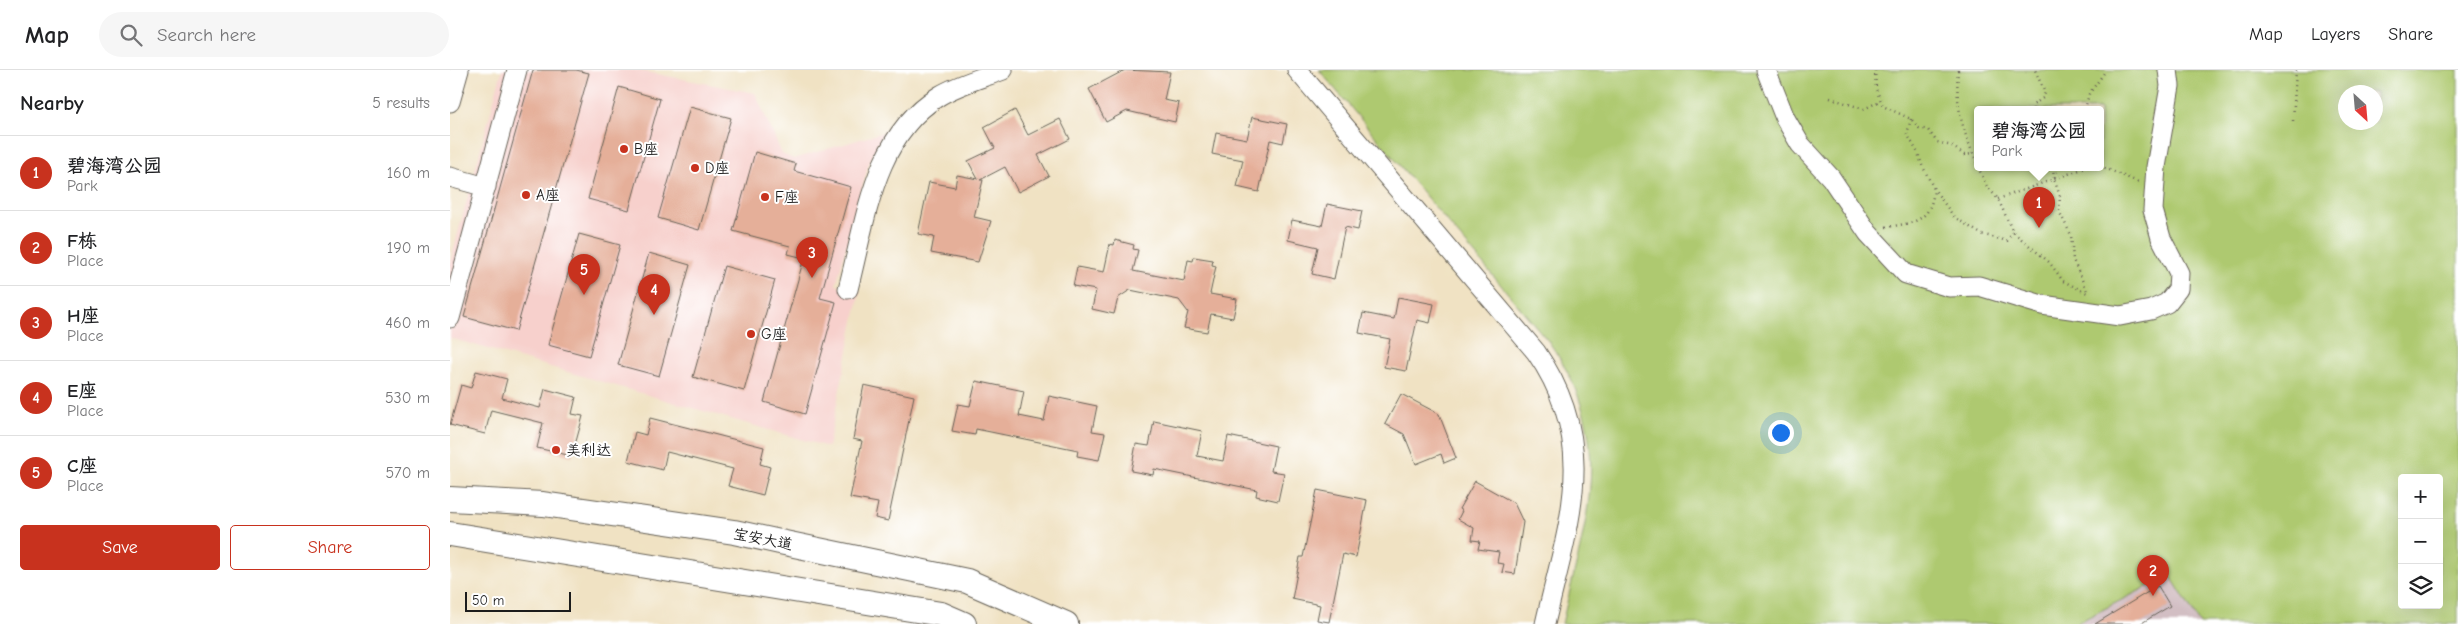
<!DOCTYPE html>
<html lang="en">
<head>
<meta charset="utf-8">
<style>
  body { margin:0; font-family:"Comic Neue","LXGW WenKai TC",sans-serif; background:#f6f6f6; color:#202124 }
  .controls { position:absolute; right:15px; bottom:15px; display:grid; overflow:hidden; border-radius:5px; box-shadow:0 5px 20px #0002 }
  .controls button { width:45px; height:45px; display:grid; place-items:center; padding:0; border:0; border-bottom:1px solid #e0e0e0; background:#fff; color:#202124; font:25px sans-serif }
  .compass { position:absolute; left:1888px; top:15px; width:45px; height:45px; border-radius:50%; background:#fff; box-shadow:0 5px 20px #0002; rotate:154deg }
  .scale { position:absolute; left:15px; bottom:12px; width:106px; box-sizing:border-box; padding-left:5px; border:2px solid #1c1c1c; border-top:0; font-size:14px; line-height:18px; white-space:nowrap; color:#1c1c1c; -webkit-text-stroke:4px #fff; paint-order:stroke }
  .you { position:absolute; left:1330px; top:362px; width:18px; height:18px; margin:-12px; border:4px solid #fff; border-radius:50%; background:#1a73e8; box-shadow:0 0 0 8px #1a73e833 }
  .badge { display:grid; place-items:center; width:32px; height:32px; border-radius:50%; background:#c8321e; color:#fff; font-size:16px; font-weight:700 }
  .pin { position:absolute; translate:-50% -41px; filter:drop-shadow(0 1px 2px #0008) }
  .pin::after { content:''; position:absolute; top:26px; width:18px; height:15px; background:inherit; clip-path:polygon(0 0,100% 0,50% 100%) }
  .popup { position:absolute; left:1524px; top:36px; width:130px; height:65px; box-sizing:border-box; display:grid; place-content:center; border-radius:5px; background:#fff; filter:drop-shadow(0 1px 4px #0005); font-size:16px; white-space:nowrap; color:#757577 }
  .popup b { font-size:19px; color:#202124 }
  .popup::after { content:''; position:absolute; left:50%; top:100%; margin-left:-10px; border:10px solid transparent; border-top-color:#fff }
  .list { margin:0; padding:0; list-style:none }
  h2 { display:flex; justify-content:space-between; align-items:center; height:65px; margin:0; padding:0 20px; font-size:21px }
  h2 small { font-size:16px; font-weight:400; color:#757577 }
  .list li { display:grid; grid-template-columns:32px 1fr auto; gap:15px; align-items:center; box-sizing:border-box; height:75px; padding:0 20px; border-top:1px solid #e0e0e0 }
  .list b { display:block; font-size:19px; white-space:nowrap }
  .list p { margin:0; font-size:16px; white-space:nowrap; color:#757577 }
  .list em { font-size:16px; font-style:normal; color:#757577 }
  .actions { display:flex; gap:10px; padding:15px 20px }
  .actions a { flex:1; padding:11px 0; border:1px solid #c8321e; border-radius:5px; text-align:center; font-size:18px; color:#c8321e }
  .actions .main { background:#c8321e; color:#fff }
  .icon { flex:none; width:28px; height:28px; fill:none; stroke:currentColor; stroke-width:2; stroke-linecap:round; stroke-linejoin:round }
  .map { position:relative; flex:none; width:2008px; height:554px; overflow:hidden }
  header { display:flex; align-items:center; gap:30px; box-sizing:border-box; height:70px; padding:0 25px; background:#fff; border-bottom:1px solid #e0e0e0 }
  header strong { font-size:24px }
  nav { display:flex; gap:28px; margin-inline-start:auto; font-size:18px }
  .search { width:350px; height:45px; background:#f6f6f6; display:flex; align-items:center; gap:12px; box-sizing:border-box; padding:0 18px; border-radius:28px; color:#757577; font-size:19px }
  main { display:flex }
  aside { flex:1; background:#fff }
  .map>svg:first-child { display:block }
  .built { fill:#f7d0cc }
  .industrial { fill:#d2bec3 }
  .green { fill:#aec96f; stroke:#657246; fill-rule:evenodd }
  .building { fill:#e5af99 }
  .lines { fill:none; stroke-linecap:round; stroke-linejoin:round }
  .minor-casing { stroke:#666156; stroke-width:21 }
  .major-casing { stroke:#666156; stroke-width:26 }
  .path { stroke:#666156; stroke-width:2.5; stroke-dasharray:1 4; stroke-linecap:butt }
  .minor { stroke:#fff; stroke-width:19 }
  .major { stroke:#fff; stroke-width:24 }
  .poi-dot { fill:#c8321e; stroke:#fff; stroke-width:2 }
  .labels { text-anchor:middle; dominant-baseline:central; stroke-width:4; stroke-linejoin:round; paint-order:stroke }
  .poi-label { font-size:15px; fill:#1c1c1c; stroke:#fff; text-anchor:start }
  .street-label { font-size:15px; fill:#1c1c1c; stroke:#fff }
</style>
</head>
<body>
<header>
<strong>Map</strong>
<div class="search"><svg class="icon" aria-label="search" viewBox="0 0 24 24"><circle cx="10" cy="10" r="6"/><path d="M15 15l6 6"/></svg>Search here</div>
<nav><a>Map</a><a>Layers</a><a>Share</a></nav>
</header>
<main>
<aside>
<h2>Nearby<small>5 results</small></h2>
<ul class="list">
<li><span class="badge">1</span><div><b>碧海湾公园</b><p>Park</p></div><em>160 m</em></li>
<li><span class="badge">2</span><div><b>F栋</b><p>Place</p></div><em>190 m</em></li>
<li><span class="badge">3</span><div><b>H座</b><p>Place</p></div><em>460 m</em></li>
<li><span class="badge">4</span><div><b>E座</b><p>Place</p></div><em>530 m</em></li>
<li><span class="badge">5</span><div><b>C座</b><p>Place</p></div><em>570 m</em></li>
</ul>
<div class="actions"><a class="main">Save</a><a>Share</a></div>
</aside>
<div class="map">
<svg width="2008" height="554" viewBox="0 0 2008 554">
  <rect width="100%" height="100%" fill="#fff"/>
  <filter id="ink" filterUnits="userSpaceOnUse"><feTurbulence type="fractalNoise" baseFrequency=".02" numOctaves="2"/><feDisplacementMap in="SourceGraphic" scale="10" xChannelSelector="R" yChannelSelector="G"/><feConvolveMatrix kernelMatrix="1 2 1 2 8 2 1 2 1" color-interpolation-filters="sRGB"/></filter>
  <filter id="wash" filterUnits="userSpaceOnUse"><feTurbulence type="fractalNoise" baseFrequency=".0096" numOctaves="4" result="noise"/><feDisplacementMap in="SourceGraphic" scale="20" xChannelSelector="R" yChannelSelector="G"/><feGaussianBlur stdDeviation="1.12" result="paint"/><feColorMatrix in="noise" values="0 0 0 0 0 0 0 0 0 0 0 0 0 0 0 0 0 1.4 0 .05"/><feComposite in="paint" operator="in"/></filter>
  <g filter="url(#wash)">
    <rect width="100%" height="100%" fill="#f0e2c3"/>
    <path class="built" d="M52,0H186L305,23L332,84L344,89L434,62L419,93L386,215L410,222L378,377L0,268V193Z"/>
    <path class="industrial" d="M1720,505L1750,554H1625Z"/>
    <path class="green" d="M869,0H2008V554H1750L1720,505L1625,554H1112C1136,447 1168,371 1099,272ZM1896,22H1926V52H1896ZM1528,39H1650V97H1528ZM1952,408H1989V535H1952Z"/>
    <g id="blocks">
      <g class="building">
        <path d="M83,0H126L139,3L66,261L14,247Z"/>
        <path d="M675,0L720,2L714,30L729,33L725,52L677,41L656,52L639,19Z"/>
        <path d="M169,17L210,29L179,140L138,129Z"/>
        <path d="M240,37L281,48L249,160L208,148Z"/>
        <path d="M565,40L578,65L610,49L620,69L588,85L599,106L568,122L555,97L530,110H533L524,147L541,151L528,192L481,183L484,167L468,164L479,112L505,117L507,105L528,109L518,91L545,78L534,57Z"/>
        <path d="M802,47L837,54L833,73L820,70L809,122L787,117L793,90L762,84L766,63L797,69Z"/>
        <path d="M305,82L346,94L344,101L401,117L370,228L386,232L355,344L314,332L354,188L338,184L340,176L283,161Z"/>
        <path d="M877,134L912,141L908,160L895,157L884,209L862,204L868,177L838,170L842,150L872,156Z"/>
        <path d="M129,164L170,175L139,286L98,275Z"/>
        <path d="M665,170L684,175L683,179L688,180L683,201L734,211L738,190L743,191L744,187L763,190L762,195L766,196L760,224L787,229L783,248L761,244L757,262L734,258L738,242L729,230L680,220L668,228L664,244L642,239L646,220L623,216L627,197L654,202L660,174L664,175Z"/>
        <path d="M199,183L240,195L209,306L168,295Z"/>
        <path d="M274,196L325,210L294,321L243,307Z"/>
        <path d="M948,227L984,234L980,253L967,250L956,301L934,297L940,269L909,263L913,243L944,249Z"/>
        <path d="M26,301L57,309L52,328L90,338L95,319L126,327L122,344L133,346L122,386L87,378L93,353L41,340L35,364L0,355L11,315L21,318Z"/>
        <path d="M526,311L574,321L569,346L594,351L599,326L647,336L642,361L655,363L649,390L627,386L628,380L526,359L525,365L502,361L508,334L520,336Z"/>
        <path d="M414,315L464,326L438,451L425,448L428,433L400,428L412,371L403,369Z"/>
        <path d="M951,324L989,344L1006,388L994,393L991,384L966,394L954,364L935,354Z"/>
        <path d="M200,348L314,377L310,394L320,397L313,425L278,416L283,399L217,382L213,400L178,391L185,362L196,365Z"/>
        <path d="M704,351L752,361L747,386L773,391L778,366L826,376L821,401L834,403L828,431L806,426L807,420L704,399L703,405L681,401L686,374L699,376Z"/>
        <path d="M1025,411L1064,433L1073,452L1065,504L1052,502L1054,494L1047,493L1049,482L1028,479L1030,471L1022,470L1024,458L1008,449L1012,441L1009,439Z"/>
        <path d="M867,420L917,430L906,487L893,484L879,552L867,550L870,535L842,529L850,487H853Z"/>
        <path d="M1708,516L1720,536L1690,554H1645Z"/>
      </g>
    </g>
  </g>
  <g filter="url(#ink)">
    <use href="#blocks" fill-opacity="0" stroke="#666156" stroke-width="1"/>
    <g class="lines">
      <defs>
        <g id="minor">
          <path d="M847,0L1086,282C1151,376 1118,453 1095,554"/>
          <path d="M1316,0L1335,48L1350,74L1381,108L1418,163L1456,204L1499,217L1529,216L1592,235L1670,246L1701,240L1717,233L1728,219L1729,203L1711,168L1703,140L1706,97L1720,16L1718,0"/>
          <path d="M0,32L9,0"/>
          <path d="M0,107L36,117"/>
          <path d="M398,219C416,150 424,66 489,26C509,14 532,8 553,0"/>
          <path d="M0,248L67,0"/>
        </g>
        <g id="major">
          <path d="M0,429L93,434L284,462L330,472L517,511L616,554"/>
          <path d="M0,464L491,544L514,554"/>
        </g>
      </defs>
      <use href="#minor" class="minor-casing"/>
      <use href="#major" class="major-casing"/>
      <g class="path">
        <path d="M1425,0L1426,19L1433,36L1461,49L1469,58L1478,60L1487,72L1502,76L1514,85L1523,84"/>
        <path d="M1508,0C1505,37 1513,62 1528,95"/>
        <path d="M1380,28L1414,39L1430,31"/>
        <path d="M1583,39V35L1593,28L1595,23L1585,0"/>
        <path d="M1635,39L1639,24L1654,3L1653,0"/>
        <path d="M1461,49L1457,64L1468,83L1472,95L1484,119L1504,147L1531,164L1557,171L1563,162"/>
        <path d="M1843,51L1846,0"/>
        <path d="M1650,96L1688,112"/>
        <path d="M1528,97L1536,115L1548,129L1563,162L1599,192L1613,211L1639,224"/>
        <path d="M1603,97L1604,108"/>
        <path d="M1609,97L1604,109L1610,126L1609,141L1621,165L1623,190L1638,223"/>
        <path d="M1548,129L1638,97"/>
        <path d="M1436,157C1464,153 1481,152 1484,119"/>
      </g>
      <use href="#minor" class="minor"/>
      <use href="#major" class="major"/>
    </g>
  </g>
  <g class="poi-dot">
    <circle cx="174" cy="79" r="5"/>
    <circle cx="245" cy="98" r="5"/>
    <circle cx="76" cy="125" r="5"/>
    <circle cx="315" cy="127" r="5"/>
    <circle cx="301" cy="264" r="5"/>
    <circle cx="106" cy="380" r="5"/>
  </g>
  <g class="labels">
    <g class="poi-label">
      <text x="184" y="79">B座</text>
      <text x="255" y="98">D座</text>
      <text x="86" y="125">A座</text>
      <text x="325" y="127">F座</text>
      <text x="311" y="264">G座</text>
      <text x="116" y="380">美利达</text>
    </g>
    <g class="street-label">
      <text transform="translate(313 469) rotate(11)">宝安大道</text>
    </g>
  </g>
</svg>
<div class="controls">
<button>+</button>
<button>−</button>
<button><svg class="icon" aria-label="layers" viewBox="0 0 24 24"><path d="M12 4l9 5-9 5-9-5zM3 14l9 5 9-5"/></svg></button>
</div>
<svg class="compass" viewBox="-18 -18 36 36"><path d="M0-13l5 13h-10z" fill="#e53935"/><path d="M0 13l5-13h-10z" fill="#757577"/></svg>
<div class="scale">50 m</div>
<div class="you"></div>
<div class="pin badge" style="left:1589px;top:158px">1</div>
<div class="popup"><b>碧海湾公园</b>Park</div>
<div class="pin badge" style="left:1703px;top:526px">2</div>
<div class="pin badge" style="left:362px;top:208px">3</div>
<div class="pin badge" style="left:204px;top:245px">4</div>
<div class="pin badge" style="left:134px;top:225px">5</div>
</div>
</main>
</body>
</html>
